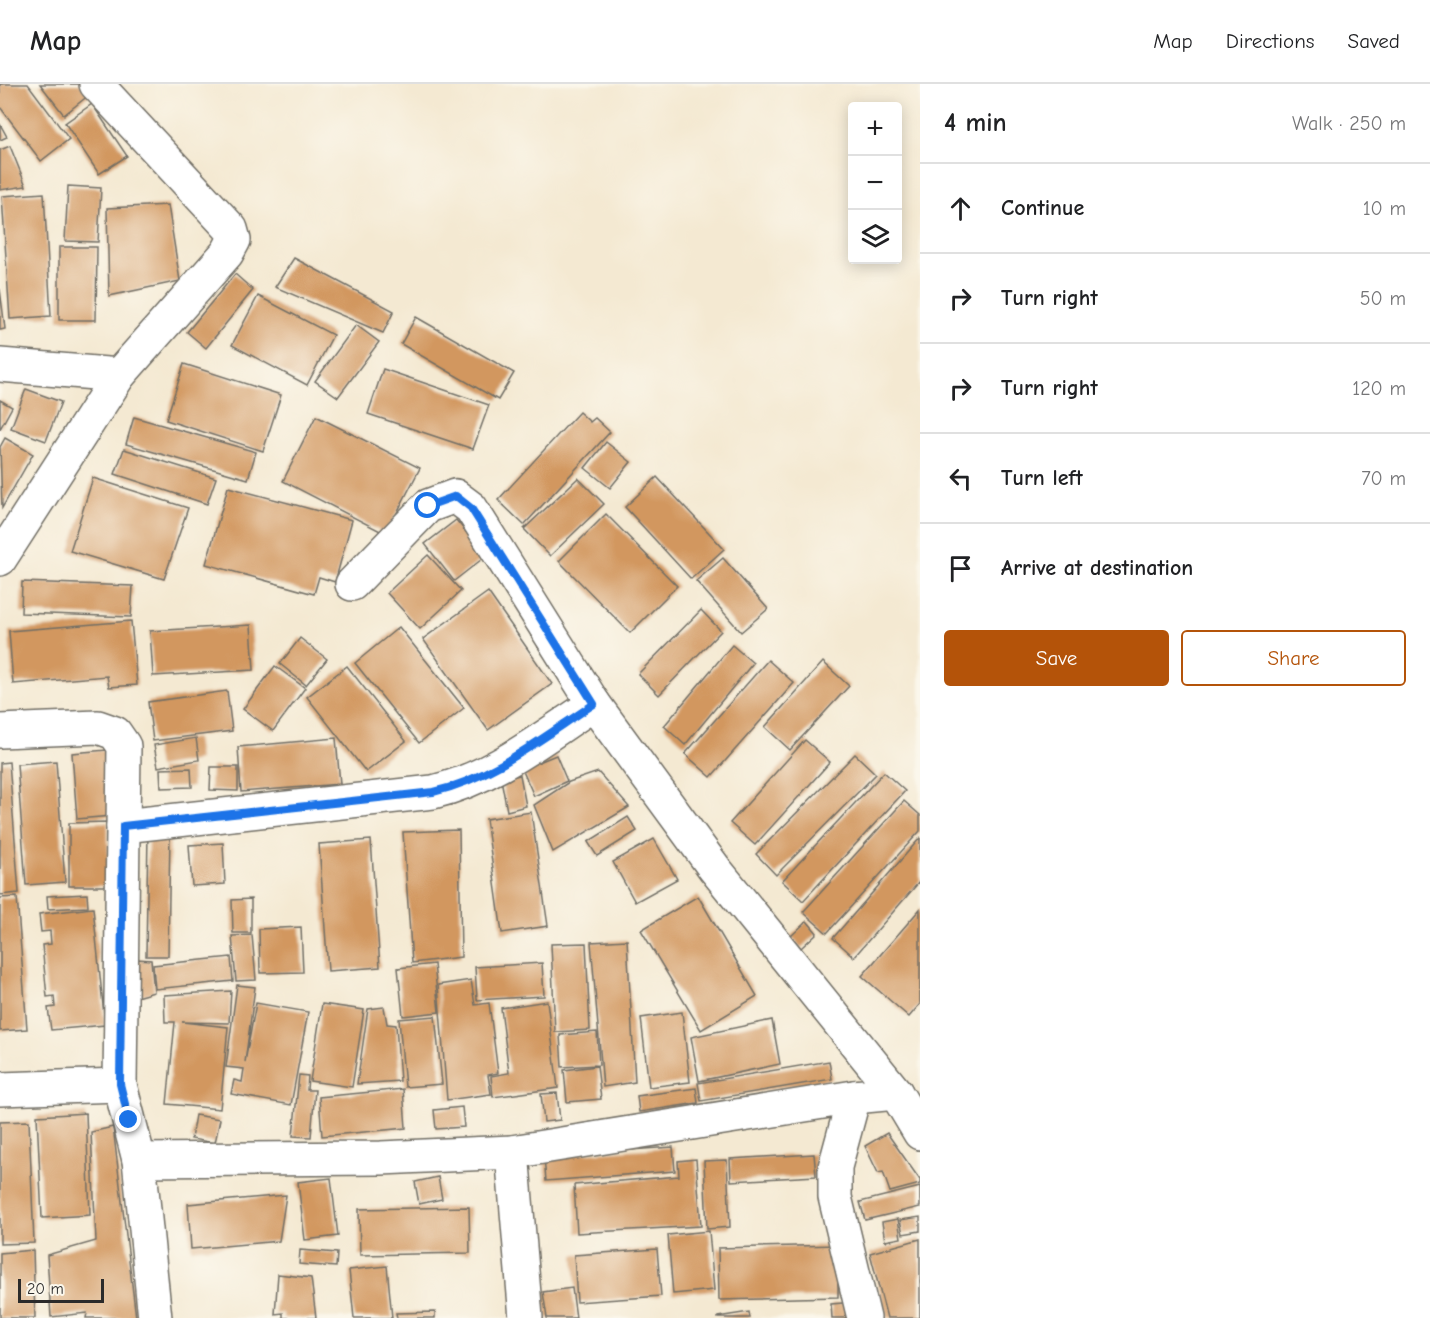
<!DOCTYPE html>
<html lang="en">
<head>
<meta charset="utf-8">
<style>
  body { margin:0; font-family:"Comic Neue",sans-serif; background:#f2f2f2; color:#202124 }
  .controls { position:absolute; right:18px; top:18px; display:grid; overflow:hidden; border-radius:6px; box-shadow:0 3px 15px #0003 }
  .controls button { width:54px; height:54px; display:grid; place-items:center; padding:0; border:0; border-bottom:2px solid #e0e0e0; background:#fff; color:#202124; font:30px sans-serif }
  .scale { position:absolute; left:18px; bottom:15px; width:86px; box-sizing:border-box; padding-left:6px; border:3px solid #2b2b2b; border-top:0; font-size:16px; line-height:21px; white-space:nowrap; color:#2b2b2b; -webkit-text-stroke:4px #fbf7ec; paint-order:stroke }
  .stop { position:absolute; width:18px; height:18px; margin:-14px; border:4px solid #1a73e8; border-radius:50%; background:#fff }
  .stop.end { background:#1a73e8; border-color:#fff; box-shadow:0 2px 6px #0008 }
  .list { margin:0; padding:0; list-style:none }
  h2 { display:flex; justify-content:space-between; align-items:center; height:78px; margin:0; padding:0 24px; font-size:26px }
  h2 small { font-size:20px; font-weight:400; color:#757577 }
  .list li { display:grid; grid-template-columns:39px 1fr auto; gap:18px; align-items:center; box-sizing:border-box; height:90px; padding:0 24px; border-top:2px solid #e0e0e0 }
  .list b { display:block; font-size:22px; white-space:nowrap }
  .list em { font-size:20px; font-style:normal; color:#757577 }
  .actions { display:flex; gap:12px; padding:18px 24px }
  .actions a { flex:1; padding:14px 0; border:2px solid #b45309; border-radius:6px; text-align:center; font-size:21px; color:#b45309 }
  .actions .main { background:#b45309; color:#fff }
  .icon { flex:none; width:33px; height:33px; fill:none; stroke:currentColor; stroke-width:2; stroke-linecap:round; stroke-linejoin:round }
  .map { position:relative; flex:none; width:920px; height:1234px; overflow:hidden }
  header { display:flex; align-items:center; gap:36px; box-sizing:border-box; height:84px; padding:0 30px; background:#fff; border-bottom:2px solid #e0e0e0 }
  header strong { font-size:28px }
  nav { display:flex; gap:33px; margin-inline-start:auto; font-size:21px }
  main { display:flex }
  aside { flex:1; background:#fff }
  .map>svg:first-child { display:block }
  .building { fill:#d2975f }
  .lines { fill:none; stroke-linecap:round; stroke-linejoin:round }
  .street-casing { stroke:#716e65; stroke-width:36 }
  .street { stroke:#fff; stroke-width:33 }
  .route { stroke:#1a73e8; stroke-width:8 }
</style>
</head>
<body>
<header>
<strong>Map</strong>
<nav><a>Map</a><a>Directions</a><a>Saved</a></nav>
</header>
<main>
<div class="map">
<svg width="920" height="1234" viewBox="0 0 920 1234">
  <rect width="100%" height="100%" fill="#fbf7ec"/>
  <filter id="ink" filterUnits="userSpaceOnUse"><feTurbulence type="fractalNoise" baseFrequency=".0167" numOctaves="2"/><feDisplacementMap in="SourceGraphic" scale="12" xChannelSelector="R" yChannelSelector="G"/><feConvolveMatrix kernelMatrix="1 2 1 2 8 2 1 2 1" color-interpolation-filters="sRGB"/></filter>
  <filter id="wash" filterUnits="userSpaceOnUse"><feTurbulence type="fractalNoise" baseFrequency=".008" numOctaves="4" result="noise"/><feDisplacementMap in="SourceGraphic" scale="24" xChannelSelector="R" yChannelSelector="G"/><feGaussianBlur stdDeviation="1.35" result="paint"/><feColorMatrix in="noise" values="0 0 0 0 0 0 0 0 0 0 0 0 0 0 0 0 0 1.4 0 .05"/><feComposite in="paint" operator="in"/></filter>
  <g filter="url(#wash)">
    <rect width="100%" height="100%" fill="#f4e9d2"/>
    <g id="blocks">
      <g class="building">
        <path d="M0,0H28L69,55L41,77L0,23Z"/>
        <path d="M40,0H80L89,11L64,31Z"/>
        <path d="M92,20L127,72L99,90L65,39Z"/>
        <path d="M0,40L7,53L0,56Z"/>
        <path d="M10,62L26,102L0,106V66Z"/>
        <path d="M68,102L101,104L98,158L65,157Z"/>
        <path d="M44,109L51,232L10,235L2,112Z"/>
        <path d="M168,121L180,197L109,212L107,124Z"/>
        <path d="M59,163H97L96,236H59Z"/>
        <path d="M294,174L394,227L383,249L275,203Z"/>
        <path d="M235,190L253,206L206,264L187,248Z"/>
        <path d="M0,205L5,245L0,246Z"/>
        <path d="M258,212L333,251L307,301L232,261Z"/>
        <path d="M416,233L514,289L498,316L401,260Z"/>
        <path d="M356,241L379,258L338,313L315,297Z"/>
        <path d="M184,280L281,311L263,367L166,336Z"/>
        <path d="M383,285L489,321L473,365L368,330Z"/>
        <path d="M26,305L61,318L46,357L11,344Z"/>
        <path d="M0,316L12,323L0,345Z"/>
        <path d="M579,328L590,338L595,334L610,348L524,441L498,416Z"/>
        <path d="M316,332L420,384L386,450L283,397Z"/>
        <path d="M134,333L256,368L248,395L126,360Z"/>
        <path d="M5,354L33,370L2,424L0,363Z"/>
        <path d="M606,358L631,378L610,404L585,384Z"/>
        <path d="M124,365L216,394L207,420L115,390Z"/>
        <path d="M657,393L724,465L691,495L625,423Z"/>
        <path d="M93,394L188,424L164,495L70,467Z"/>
        <path d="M578,394L604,420L550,472L524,445Z"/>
        <path d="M228,403L352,436L335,498L319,493L314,510L206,480Z"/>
        <path d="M606,430L677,502L630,549L559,477Z"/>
        <path d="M456,436L486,472L454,497L425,460Z"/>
        <path d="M428,471L461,507L420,545L387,509Z"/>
        <path d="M723,474L768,525L741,548L696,497Z"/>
        <path d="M22,498L133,502L131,533L21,529Z"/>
        <path d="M488,508L552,600L488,646L423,555Z"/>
        <path d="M701,526L721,547L659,611L638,590Z"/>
        <path d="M131,537L137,601L109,603L107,592L13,600L9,547Z"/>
        <path d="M251,541L254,586L153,592L150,547Z"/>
        <path d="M399,543L464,624L419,659L355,579Z"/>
        <path d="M300,554L327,575L306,601L280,580Z"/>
        <path d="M732,561L753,579L685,661L664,642Z"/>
        <path d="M768,576L794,599L711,693L685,670Z"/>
        <path d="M823,578L849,602L790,666L765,643Z"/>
        <path d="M275,582L305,604L273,647L243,625Z"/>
        <path d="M347,582L406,657L366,688L307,613Z"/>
        <path d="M227,607L232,647L153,657L148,618Z"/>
        <path d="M196,654L199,676L158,683L154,661Z"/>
        <path d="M336,654L340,700L241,708L238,663Z"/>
        <path d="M805,656L830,678L755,761L730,739Z"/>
        <path d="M107,666L112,732L77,735L72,669Z"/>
        <path d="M855,670L876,690L776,791L756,770Z"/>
        <path d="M556,671L567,697L534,712L522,685Z"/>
        <path d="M56,677L65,798L26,801L17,680Z"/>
        <path d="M9,678L19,809L0,811V679Z"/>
        <path d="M211,683H238V707L210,706Z"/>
        <path d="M191,684L192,703L161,704L160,685Z"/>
        <path d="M598,688L629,723L553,768L534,721L569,698Z"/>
        <path d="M884,688L905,707L803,817L782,797Z"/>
        <path d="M520,691L526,722L507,727L501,695Z"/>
        <path d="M904,717L920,731V747L827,849L803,828Z"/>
        <path d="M531,728L548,842L502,849L486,735Z"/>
        <path d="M628,733L637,747L597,772L588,758Z"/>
        <path d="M108,738L109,802H69V739Z"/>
        <path d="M459,746L461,873L412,879L403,748Z"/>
        <path d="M148,748H170L168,872H146Z"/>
        <path d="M920,754V797L854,873L833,854Z"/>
        <path d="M654,755L677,795L635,818L613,778Z"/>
        <path d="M371,756L380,883L328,887L319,760Z"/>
        <path d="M223,759L225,800L192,802L189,761Z"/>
        <path d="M87,810L88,823L48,825L47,812Z"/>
        <path d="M698,812L757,912L701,946L641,846Z"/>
        <path d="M17,813L27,945L0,947V814Z"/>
        <path d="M251,815V849H233L232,816Z"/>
        <path d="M93,824L105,941L51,946L48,924L55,923L54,912L47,913L42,861L51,860L50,847L41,848L39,830Z"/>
        <path d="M920,825V920L909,933L862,892Z"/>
        <path d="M807,837L817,849L801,864L791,852Z"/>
        <path d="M301,843L303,888L260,889L259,845Z"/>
        <path d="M252,851L256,896L236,897L232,852Z"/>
        <path d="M627,856L635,998L603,1003L591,858Z"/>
        <path d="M586,859L590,946L555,948L551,860Z"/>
        <path d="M231,873L233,897L155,905L153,881Z"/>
        <path d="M136,875L151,876L154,908L133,914Z"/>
        <path d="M542,879L544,912L477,916L475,883Z"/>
        <path d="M434,880L439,928L403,932L398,884Z"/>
        <path d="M471,896L475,921L489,919L498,989L488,991L491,1010L447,1016L438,901Z"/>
        <path d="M237,901L255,903L245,978L256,919L308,928L291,1021L231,1010L234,996L242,998L244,985L226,983Z"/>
        <path d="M231,907L229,939L182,938L228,943L220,1025L167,1020L175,938H165L164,911Z"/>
        <path d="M547,917L558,1004L493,1013L491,992L509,989L501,924Z"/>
        <path d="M322,920L364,926L352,1003L310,997Z"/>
        <path d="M384,923L387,940L396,941L400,997L357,1000L368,925Z"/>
        <path d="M682,928L690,998L649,1003L641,934Z"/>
        <path d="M435,932L442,1000L405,1003L399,935Z"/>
        <path d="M772,936L780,980L699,997L691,953Z"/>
        <path d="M597,948L599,981L562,983L560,951Z"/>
        <path d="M829,977L832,995L701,1017L698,999Z"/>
        <path d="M597,982L601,1015L567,1018L564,986Z"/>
        <path d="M299,991L308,992L307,1006H315L311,1053L293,1052Z"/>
        <path d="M696,1004L698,1019L639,1028L637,1012Z"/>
        <path d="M403,1005L406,1044L322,1052L319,1013Z"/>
        <path d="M557,1009L560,1036L544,1038L541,1010Z"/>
        <path d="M462,1023L464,1043L436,1045L434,1026Z"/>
        <path d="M86,1029L90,1131L42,1134L37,1032Z"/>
        <path d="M195,1031L220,1035L215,1059L191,1055Z"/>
        <path d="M29,1037L34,1159L0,1160V1038Z"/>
        <path d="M113,1043L136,1234H86L87,1229L51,1233L47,1171L96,1157L91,1048Z"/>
        <path d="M887,1049L920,1096V1100L890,1108L883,1088L878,1089L865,1062Z"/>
        <path d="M673,1063L675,1087L546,1097L544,1072Z"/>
        <path d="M814,1070L816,1092L731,1097L730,1075Z"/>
        <path d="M696,1075L701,1142L577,1149L574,1101L679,1092L678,1077Z"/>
        <path d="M727,1076L730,1143L707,1145L704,1077Z"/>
        <path d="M438,1093L442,1115L419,1120L415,1098Z"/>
        <path d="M331,1094L338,1152L305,1156L298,1098Z"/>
        <path d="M920,1103V1123L865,1136L860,1118Z"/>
        <path d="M286,1111L279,1157L191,1165L188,1120Z"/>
        <path d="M469,1123L470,1169L360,1171L359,1125Z"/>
        <path d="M920,1133V1147L903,1150L900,1136Z"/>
        <path d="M898,1135L901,1154L885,1157L882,1138Z"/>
        <path d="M709,1147L714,1206L673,1210L668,1151Z"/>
        <path d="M920,1155V1234H887L870,1169Z"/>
        <path d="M838,1161V1213L719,1216L718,1164Z"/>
        <path d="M657,1165L661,1212L577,1218L574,1171Z"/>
        <path d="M33,1166L35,1234H0V1169Z"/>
        <path d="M300,1166L337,1169L336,1183L299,1180Z"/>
        <path d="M387,1182L392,1234H354L349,1186Z"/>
        <path d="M278,1190L311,1194L316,1234H283V1229L275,1230Z"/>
        <path d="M572,1204L576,1234H547L543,1208Z"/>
        <path d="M855,1218L857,1234H832L831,1220Z"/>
        <path d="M435,1228V1234H397L396,1229Z"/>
        <path d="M749,1228L750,1234H718V1233Z"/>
      </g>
    </g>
  </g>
  <g filter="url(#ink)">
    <use href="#blocks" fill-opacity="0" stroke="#716e65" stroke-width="1.5"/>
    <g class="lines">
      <defs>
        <g id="street">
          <path d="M0,281L119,291"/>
          <path d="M0,475L119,291L227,169L234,156L231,145L96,0"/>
          <path d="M352,500L428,422L455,412L471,424L594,620L715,785L896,1009L920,1049"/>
          <path d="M0,647L98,643L115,649L124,662L120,1001L139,1076L155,1234"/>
          <path d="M123,742L433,708C493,694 543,653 594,620"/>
          <path d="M0,1005L120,1001"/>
          <path d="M854,1013L835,1083V1113L864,1234"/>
          <path d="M512,1068L526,1234"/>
          <path d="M139,1076L381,1074L512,1068L854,1013L896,1009"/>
        </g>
      </defs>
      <use href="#street" class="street-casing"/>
      <use href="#street" class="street"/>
    </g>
  </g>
  <g class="lines" filter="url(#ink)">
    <path class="route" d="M129,1036L120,1000L123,742L433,708C493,694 543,653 594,620L471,424L456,412L428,422"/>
  </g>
</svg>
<div class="controls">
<button>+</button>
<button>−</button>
<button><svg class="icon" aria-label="layers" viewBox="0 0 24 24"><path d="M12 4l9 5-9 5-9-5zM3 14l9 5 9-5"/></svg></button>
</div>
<div class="scale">20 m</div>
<div class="stop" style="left:428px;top:422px"></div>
<div class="stop end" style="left:129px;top:1036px"></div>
</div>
<aside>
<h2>4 min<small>Walk · 250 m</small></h2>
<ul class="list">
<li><svg class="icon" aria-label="ahead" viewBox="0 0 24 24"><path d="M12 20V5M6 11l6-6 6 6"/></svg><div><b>Continue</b></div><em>10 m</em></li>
<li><svg class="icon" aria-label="right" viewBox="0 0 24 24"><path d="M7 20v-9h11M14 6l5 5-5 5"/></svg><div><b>Turn right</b></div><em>50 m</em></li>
<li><svg class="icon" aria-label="right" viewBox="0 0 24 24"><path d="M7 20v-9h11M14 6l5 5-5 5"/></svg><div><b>Turn right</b></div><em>120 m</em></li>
<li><svg class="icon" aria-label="left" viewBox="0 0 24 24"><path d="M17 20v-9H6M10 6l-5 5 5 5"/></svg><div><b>Turn left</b></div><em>70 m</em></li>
<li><svg class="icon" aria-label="arrive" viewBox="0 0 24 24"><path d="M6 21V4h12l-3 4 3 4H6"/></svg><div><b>Arrive at destination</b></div></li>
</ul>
<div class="actions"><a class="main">Save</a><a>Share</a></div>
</aside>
</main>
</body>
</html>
